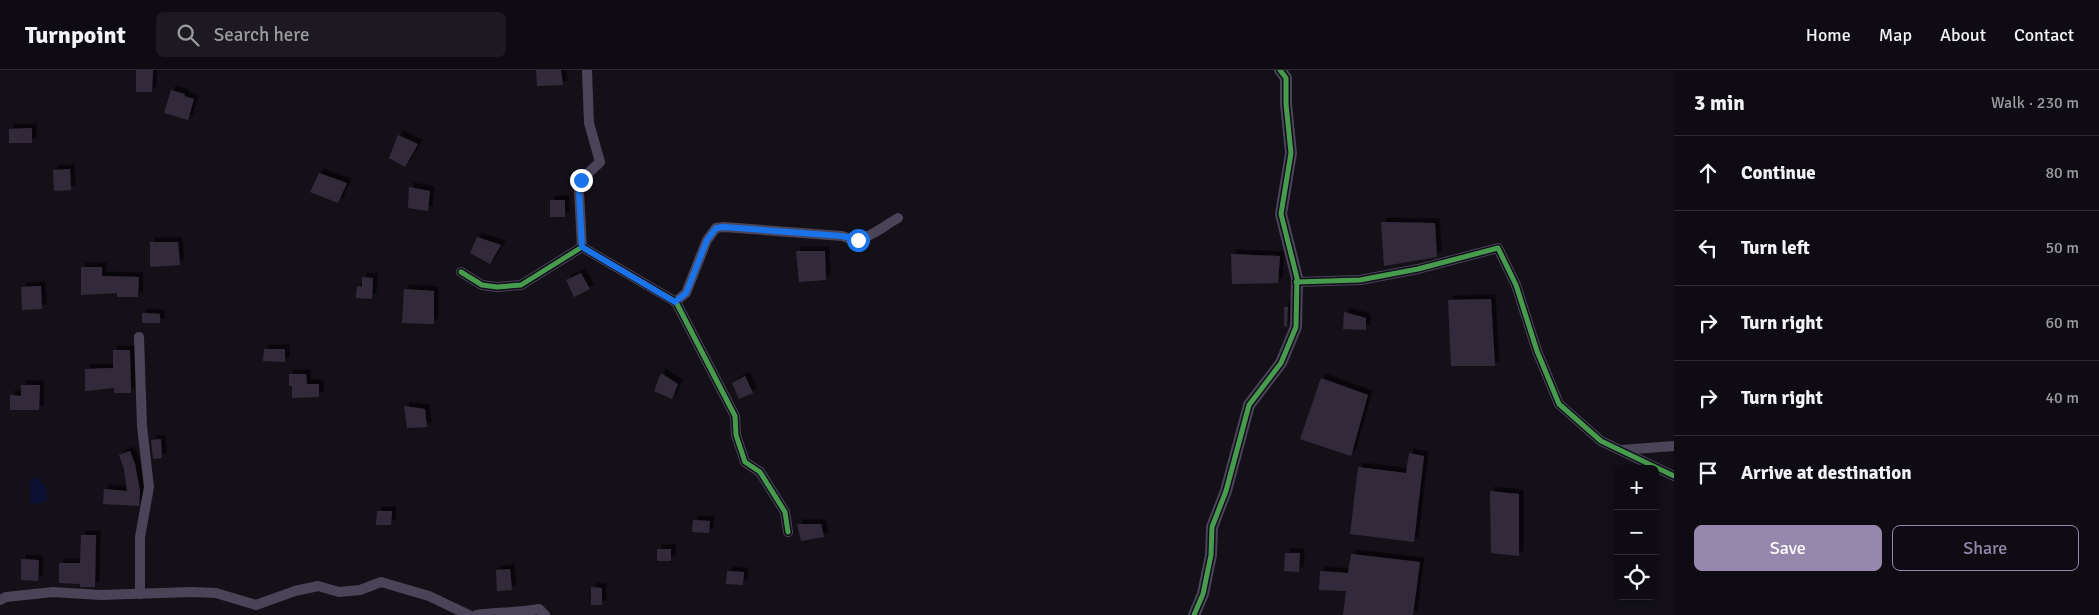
<!DOCTYPE html>
<html lang="en">
<head>
<meta charset="utf-8">
<style>
  body { margin:0; font-family:Signika,sans-serif; background:#1c1a20; color:#f1f3f6 }
  .controls { position:absolute; right:15px; bottom:15px; display:grid; overflow:hidden; border-radius:8px; box-shadow:0 2px 8px #0003 }
  .controls button { width:45px; height:45px; display:grid; place-items:center; padding:0; border:0; border-bottom:1px solid #2e2c32; background:#0e0c12; color:#f1f3f6; font:25px sans-serif }
  .stop { position:absolute; width:15px; height:15px; margin:-11px; border:4px solid #1a73e8; border-radius:50%; background:#fff }
  .stop.end { background:#1a73e8; border-color:#fff; box-shadow:0 1px 5px #0008 }
  .list { margin:0; padding:0; list-style:none }
  h2 { display:flex; justify-content:space-between; align-items:center; height:65px; margin:0; padding:0 20px; font-size:21px }
  h2 small { font-size:16px; font-weight:400; color:#9b9b9f }
  .list li { display:grid; grid-template-columns:32px 1fr auto; gap:15px; align-items:center; box-sizing:border-box; height:75px; padding:0 20px; border-top:1px solid #2e2c32 }
  .list b { display:block; font-size:19px; white-space:nowrap }
  .list em { font-size:16px; font-style:normal; color:#9b9b9f }
  .actions { display:flex; gap:10px; padding:15px 20px }
  .actions a { flex:1; padding:11px 0; border:1px solid #9588ac; border-radius:8px; text-align:center; font-size:18px; color:#9588ac }
  .actions .main { background:#9588ac; color:#fff }
  .icon { flex:none; width:28px; height:28px; fill:none; stroke:currentColor; stroke-width:2; stroke-linecap:round; stroke-linejoin:round }
  .map { position:relative; flex:none; width:1674px; height:545px; overflow:hidden }
  header { display:flex; align-items:center; gap:30px; box-sizing:border-box; height:70px; padding:0 25px; background:#0e0c12; border-bottom:1px solid #2e2c32 }
  header strong { font-size:24px }
  nav { display:flex; gap:28px; margin-inline-start:auto; font-size:18px }
  .search { width:350px; height:45px; background:#1c1a20; display:flex; align-items:center; gap:12px; box-sizing:border-box; padding:0 18px; border-radius:8px; color:#9b9b9f; font-size:19px }
  main { display:flex }
  aside { flex:1; background:#0e0c12 }
  .map>svg:first-child { display:block }
  .water { fill:#0c1032 }
  .building { fill:#322c3a; filter:url(#shadow) }
  .lines { fill:none; stroke-linecap:round; stroke-linejoin:round }
  .minor { stroke:#494458; stroke-width:10 }
  .tertiary { stroke:#494458; stroke-width:12 }
  .cycleway-casing { stroke:#120c1b; stroke-width:8 }
  .cycleway { stroke:#469c4c; stroke-width:5 }
  .route { stroke:#1a73e8; stroke-width:6 }
</style>
</head>
<body>
<header>
<strong>Turnpoint</strong>
<div class="search"><svg class="icon" aria-label="search" viewBox="0 0 24 24"><circle cx="10" cy="10" r="6"/><path d="M15 15l6 6"/></svg>Search here</div>
<nav><a>Home</a><a>Map</a><a>About</a><a>Contact</a></nav>
</header>
<main>
<div class="map">
<svg width="1674" height="545" viewBox="0 0 1674 545">
  <defs>
    <filter id="shadow"><feDropShadow dx="4.5" dy="-4.5" stdDeviation="0" flood-color="#0009"/></filter>
  </defs>
  <rect width="100%" height="100%" fill="#131018"/>
  <path class="water" d="M37,407C46,415 49,421 46,432L31,434L30,410Z"/>
  <g class="building">
    <path d="M136,0H153L152,22H136Z"/>
    <path d="M536,0H561L563,15L537,16Z"/>
    <path d="M171,20L185,24L184,26L194,29L188,50L164,43Z"/>
    <path d="M32,58V73H9V59Z"/>
    <path d="M398,65L418,74L405,97L389,88Z"/>
    <path d="M70,99L71,120L54,121L53,100Z"/>
    <path d="M319,103L347,113L338,133L310,122Z"/>
    <path d="M409,117L430,121L428,141L408,138Z"/>
    <rect x="550" y="130" width="15" height="17"/>
    <path d="M1381,152L1435,153L1437,187L1384,196Z"/>
    <path d="M477,167L501,175L490,194L470,183Z"/>
    <path d="M150,172H178L180,195L150,197Z"/>
    <path d="M796,181H825L826,210L799,212Z"/>
    <path d="M1231,184L1280,186L1278,213L1232,214Z"/>
    <path d="M81,197H102V206L139,207L138,227H117V223L81,225Z"/>
    <path d="M581,203L590,219L574,227L566,210Z"/>
    <path d="M362,207L373,208L372,229L356,228L357,216L362,217Z"/>
    <path d="M41,216L42,239L22,240L21,217Z"/>
    <path d="M404,219L434,221V254L402,253Z"/>
    <path d="M1491,229L1495,296H1451L1448,230Z"/>
    <path d="M1284,237H1288L1287,257L1284,256Z"/>
    <path d="M1344,242L1366,248V260L1343,259Z"/>
    <path d="M142,243L160,244V253H142Z"/>
    <path d="M264,279H285V292L263,291Z"/>
    <path d="M113,280H130L131,323H114V318L85,321V299L113,298Z"/>
    <path d="M661,303L678,314L672,329L654,321Z"/>
    <path d="M289,304H306L307,314H319V327L292,328V316H289Z"/>
    <path d="M745,306L753,323L739,329L732,313Z"/>
    <path d="M1321,308L1368,325L1351,386L1300,369Z"/>
    <path d="M21,315H40L39,340H10V325L21,326Z"/>
    <path d="M404,336L425,339L427,357L407,358Z"/>
    <path d="M161,369L162,388L153,389L151,370Z"/>
    <path d="M130,381L135,394L140,421L139,436L103,434L104,419L127,421L124,399L119,385Z"/>
    <path d="M1409,383L1424,386L1414,472L1350,464L1358,397L1406,403Z"/>
    <path d="M1490,421L1519,424V486L1491,483Z"/>
    <path d="M377,441H392L391,455H376Z"/>
    <path d="M693,450L710,451L709,463L692,462Z"/>
    <path d="M797,454H821L824,467L801,471Z"/>
    <path d="M81,465H96L95,517H80V514L59,513V493H80Z"/>
    <rect x="657" y="479" width="14" height="12"/>
    <path d="M1285,483H1300L1299,502L1284,501Z"/>
    <path d="M1351,484L1420,492L1413,545H1343L1346,521L1319,520L1320,501L1348,503Z"/>
    <path d="M21,489L39,490L38,511L21,510Z"/>
    <path d="M510,499L512,520L497,521L496,500Z"/>
    <path d="M727,501L744,502L743,515L726,514Z"/>
    <path d="M591,517L602,518V535H591Z"/>
  </g>
  <g class="lines">
    <g class="minor">
      <path d="M582,177L579,122L581,110L600,92L589,53L587,0"/>
      <path d="M461,202L482,215L497,217L521,215L582,177L676,232L735,346L736,365L745,392L760,402L785,442L788,462"/>
      <path d="M1296,212L1360,210L1418,199L1498,178L1516,215L1537,281L1559,334L1601,371L1674,406"/>
      <path d="M675,232L686,223L707,170L716,158L724,157L842,166C863,176 880,158 898,148"/>
      <path d="M139,267L142,356L149,417L140,467V524"/>
      <path d="M1621,380L1674,376"/>
      <path d="M0,530L6,527L53,522L101,525L191,522L216,523L256,535L295,521L318,516L339,522L360,520L381,512L429,526L469,545"/>
      <path d="M476,545C497,542 518,543 539,539L545,545"/>
    </g>
    <path class="tertiary" d="M1194,545L1203,524L1211,485L1212,457L1226,421L1249,335L1281,293L1296,257L1297,208L1281,144L1291,83L1286,34V8L1280,0"/>
    <defs>
      <g id="cycleway">
        <path d="M461,202L482,215L497,217L521,215L582,177L676,232L735,346L736,365L745,392L760,402L785,442L788,462"/>
        <path d="M1296,212L1360,210L1418,199L1498,178L1516,215L1537,281L1559,334L1601,371L1674,406"/>
        <path d="M1194,545L1203,524L1211,485L1212,457L1226,421L1249,335L1281,293L1296,257L1297,208L1281,144L1291,83L1286,34V8L1280,0"/>
      </g>
    </defs>
    <use href="#cycleway" class="cycleway-casing"/>
    <use href="#cycleway" class="cycleway"/>
  </g>
  <g class="lines">
    <path class="route" d="M581,110L579,122L582,177L675,232L686,223L707,170L716,158L724,157L842,166L858,170"/>
  </g>
</svg>
<div class="controls">
<button>+</button>
<button>−</button>
<button><svg class="icon" aria-label="locate" viewBox="0 0 24 24"><circle cx="12" cy="12" r="6"/><path d="M12 2v4M12 18v4M2 12h4M18 12h4"/></svg></button>
</div>
<div class="stop" style="left:858px;top:170px"></div>
<div class="stop end" style="left:581px;top:110px"></div>
</div>
<aside>
<h2>3 min<small>Walk · 230 m</small></h2>
<ul class="list">
<li><svg class="icon" aria-label="ahead" viewBox="0 0 24 24"><path d="M12 20V5M6 11l6-6 6 6"/></svg><div><b>Continue</b></div><em>80 m</em></li>
<li><svg class="icon" aria-label="left" viewBox="0 0 24 24"><path d="M17 20v-9H6M10 6l-5 5 5 5"/></svg><div><b>Turn left</b></div><em>50 m</em></li>
<li><svg class="icon" aria-label="right" viewBox="0 0 24 24"><path d="M7 20v-9h11M14 6l5 5-5 5"/></svg><div><b>Turn right</b></div><em>60 m</em></li>
<li><svg class="icon" aria-label="right" viewBox="0 0 24 24"><path d="M7 20v-9h11M14 6l5 5-5 5"/></svg><div><b>Turn right</b></div><em>40 m</em></li>
<li><svg class="icon" aria-label="arrive" viewBox="0 0 24 24"><path d="M6 21V4h12l-3 4 3 4H6"/></svg><div><b>Arrive at destination</b></div></li>
</ul>
<div class="actions"><a class="main">Save</a><a>Share</a></div>
</aside>
</main>
</body>
</html>
